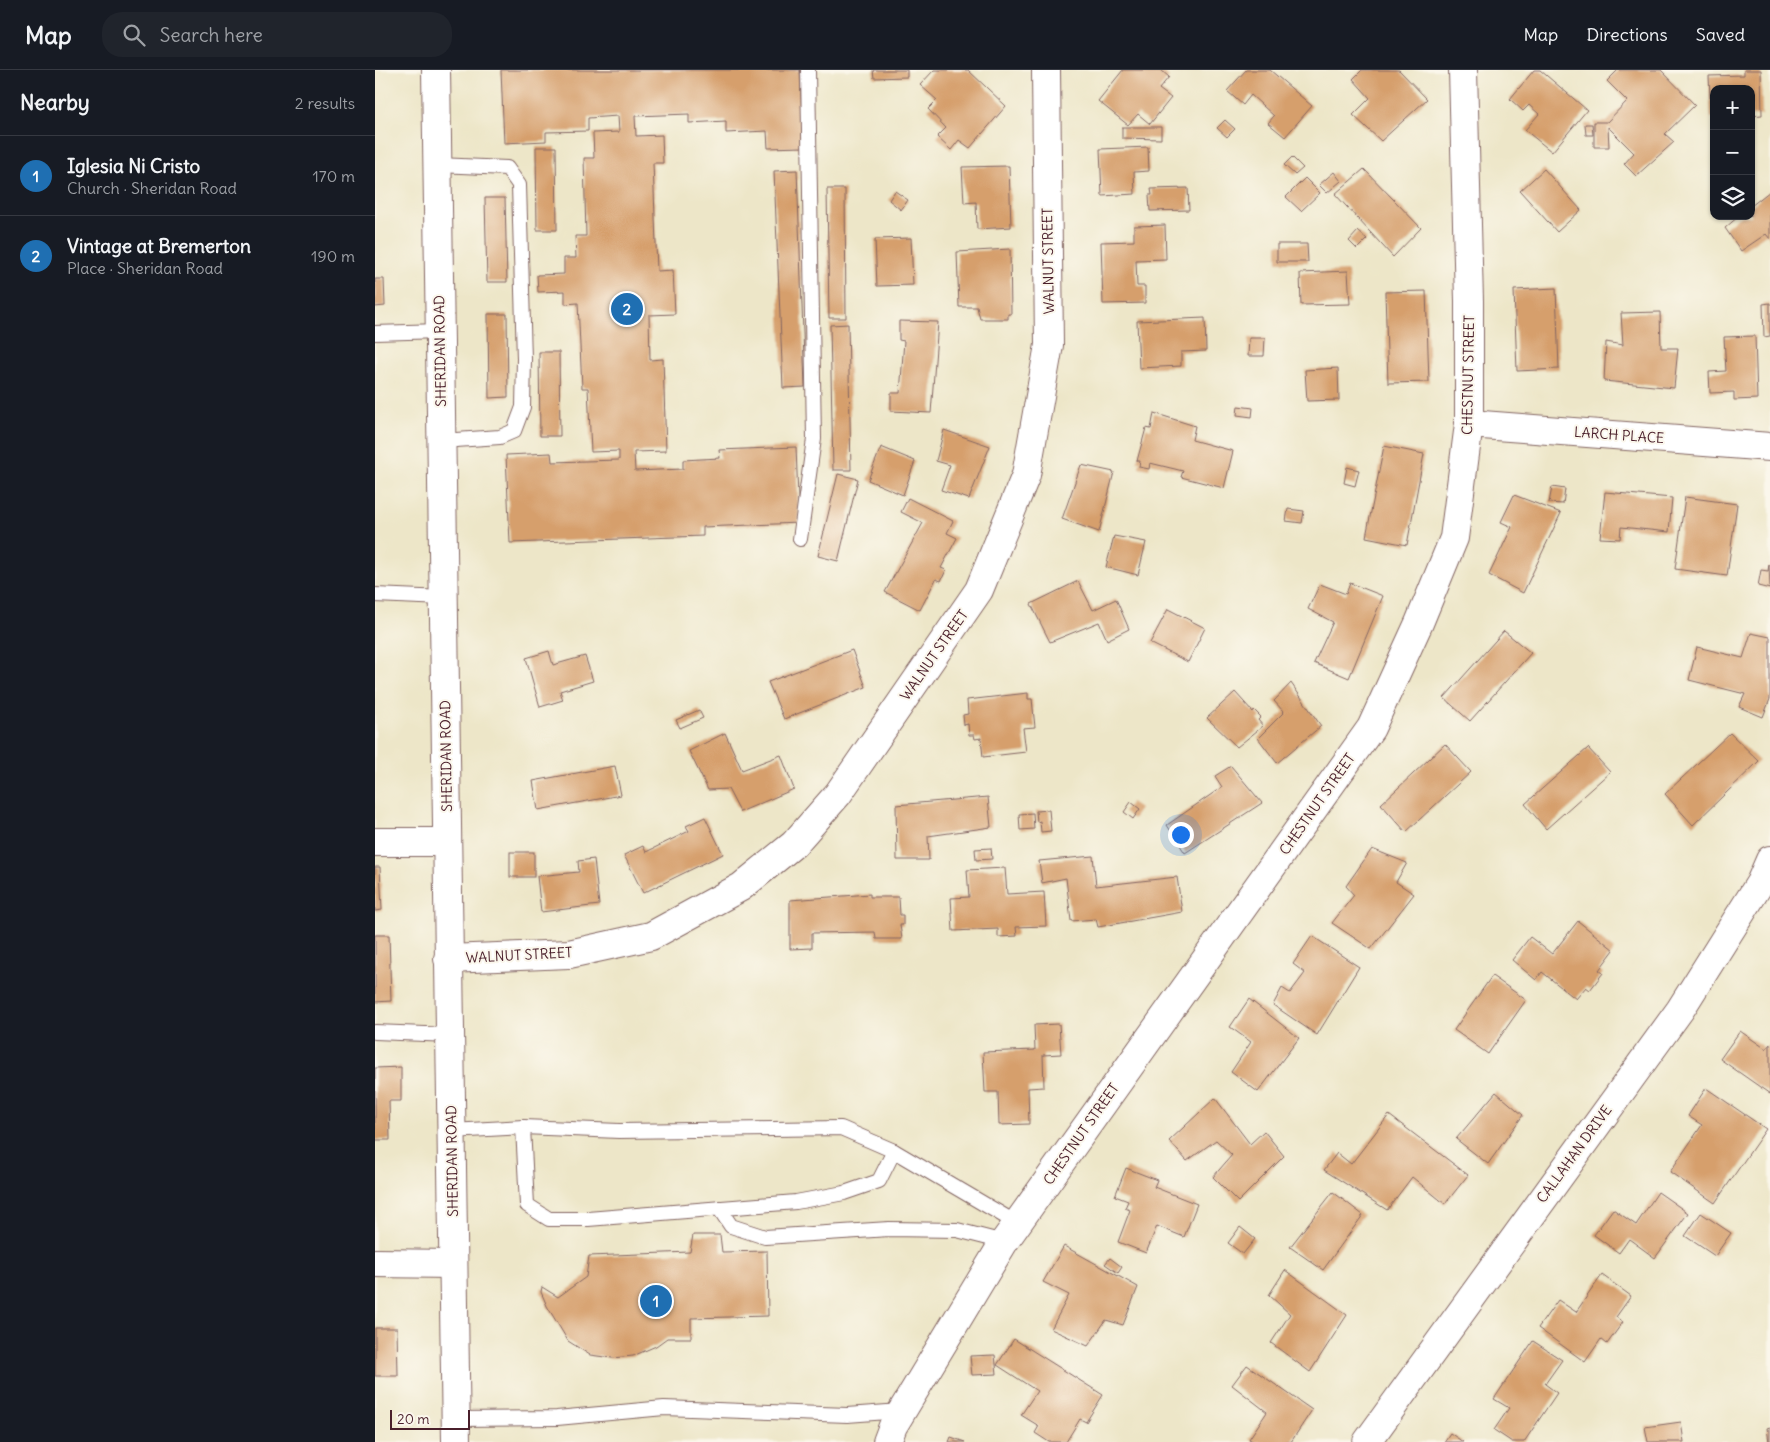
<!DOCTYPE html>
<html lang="en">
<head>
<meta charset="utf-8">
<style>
  body { margin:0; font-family:Delius,sans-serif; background:#20242c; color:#f1f3f6 }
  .controls { position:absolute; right:15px; top:15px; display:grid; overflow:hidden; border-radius:10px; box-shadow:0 1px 4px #0004 }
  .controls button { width:45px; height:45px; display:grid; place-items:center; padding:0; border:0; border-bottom:1px solid #363941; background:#171b24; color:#f1f3f6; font:25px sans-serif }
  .scale { position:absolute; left:15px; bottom:12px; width:80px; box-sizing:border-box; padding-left:5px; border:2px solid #4a1f2b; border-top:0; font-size:14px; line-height:18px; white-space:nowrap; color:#4a1f2b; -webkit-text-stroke:4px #fbf7ec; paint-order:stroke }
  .you { position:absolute; left:805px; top:764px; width:18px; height:18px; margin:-12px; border:4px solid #fff; border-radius:50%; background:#1a73e8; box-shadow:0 0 0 8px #1a73e833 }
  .badge { display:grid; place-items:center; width:32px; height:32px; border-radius:50%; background:#1f6fb2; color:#fff; font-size:16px; font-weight:700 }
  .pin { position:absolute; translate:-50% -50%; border:2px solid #fff; box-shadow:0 1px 5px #0006 }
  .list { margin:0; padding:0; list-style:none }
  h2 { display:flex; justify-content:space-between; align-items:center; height:65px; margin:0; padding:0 20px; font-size:21px }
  h2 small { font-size:16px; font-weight:400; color:#9ea1a6 }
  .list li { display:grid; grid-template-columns:32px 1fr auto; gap:15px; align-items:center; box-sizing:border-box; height:80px; padding:0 20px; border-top:1px solid #363941 }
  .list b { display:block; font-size:19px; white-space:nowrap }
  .list p { margin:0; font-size:16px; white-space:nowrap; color:#9ea1a6 }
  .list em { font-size:16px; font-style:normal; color:#9ea1a6 }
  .icon { flex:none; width:28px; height:28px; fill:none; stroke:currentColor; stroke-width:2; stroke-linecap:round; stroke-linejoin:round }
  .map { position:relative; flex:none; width:1395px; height:1372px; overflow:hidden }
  header { display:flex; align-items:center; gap:30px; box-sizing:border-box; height:70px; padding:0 25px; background:#171b24; border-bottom:1px solid #363941 }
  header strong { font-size:24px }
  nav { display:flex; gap:28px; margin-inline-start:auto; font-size:18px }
  .search { width:350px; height:45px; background:#20242c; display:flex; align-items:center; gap:12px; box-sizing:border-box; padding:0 18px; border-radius:20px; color:#9ea1a6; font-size:19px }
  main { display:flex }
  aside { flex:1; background:#171b24 }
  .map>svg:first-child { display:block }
  .building { fill:#d69f6c }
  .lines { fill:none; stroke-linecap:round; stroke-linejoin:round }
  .service-casing { stroke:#836562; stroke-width:16 }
  .minor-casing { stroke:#836562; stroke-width:30 }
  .tertiary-casing { stroke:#836562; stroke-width:30 }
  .secondary-casing { stroke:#836562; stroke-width:30 }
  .service { stroke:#fff; stroke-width:14 }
  .minor { stroke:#fff; stroke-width:28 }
  .tertiary { stroke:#fff; stroke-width:28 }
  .secondary { stroke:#fff; stroke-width:28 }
  .labels { text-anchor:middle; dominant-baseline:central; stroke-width:4; stroke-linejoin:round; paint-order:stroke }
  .street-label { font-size:14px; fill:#4a1f2b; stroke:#fbf7ec }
</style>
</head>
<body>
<header>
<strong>Map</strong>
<div class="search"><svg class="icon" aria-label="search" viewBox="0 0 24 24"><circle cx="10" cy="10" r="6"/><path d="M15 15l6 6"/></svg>Search here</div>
<nav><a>Map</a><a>Directions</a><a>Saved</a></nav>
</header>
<main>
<aside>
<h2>Nearby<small>2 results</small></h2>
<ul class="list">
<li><span class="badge">1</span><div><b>Iglesia Ni Cristo</b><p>Church · Sheridan Road</p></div><em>170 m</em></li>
<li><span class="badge">2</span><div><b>Vintage at Bremerton</b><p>Place · Sheridan Road</p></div><em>190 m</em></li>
</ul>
</aside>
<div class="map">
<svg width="1395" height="1372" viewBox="0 0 1395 1372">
  <rect width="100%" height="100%" fill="#fbf7ec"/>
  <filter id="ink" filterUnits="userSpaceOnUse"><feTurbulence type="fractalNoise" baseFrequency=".02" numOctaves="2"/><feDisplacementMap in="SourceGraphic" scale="10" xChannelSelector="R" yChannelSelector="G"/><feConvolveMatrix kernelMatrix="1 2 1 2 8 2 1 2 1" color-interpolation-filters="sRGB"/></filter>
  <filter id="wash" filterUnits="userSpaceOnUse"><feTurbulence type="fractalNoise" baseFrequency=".0096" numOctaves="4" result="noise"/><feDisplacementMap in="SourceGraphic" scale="20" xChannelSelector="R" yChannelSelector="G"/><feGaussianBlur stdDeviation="1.12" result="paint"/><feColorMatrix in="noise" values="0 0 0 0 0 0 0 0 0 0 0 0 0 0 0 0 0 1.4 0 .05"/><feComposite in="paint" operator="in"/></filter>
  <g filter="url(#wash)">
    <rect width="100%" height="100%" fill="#ede6c8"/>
    <g id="blocks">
      <g class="building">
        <path d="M126,0H425L428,77L393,78L392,61L351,63V51L314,53V44L260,46L261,66L287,65L288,93H278L282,201L298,200L300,244L274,245L275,290L288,289L291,381L259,382L260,401L308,399V390L345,388L344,380L421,377L424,453L328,457V466L135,473L131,385L176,383L177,392L244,390V381L216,382L213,318H207L203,233L190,234V221L163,222L162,205L189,204V188H201L200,166H211L209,88H219L218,63L244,62L243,46L213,48V61L171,62V71L129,73Z"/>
        <path d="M498,0H532V7L499,8Z"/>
        <path d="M559,0H593L631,36L595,78L584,70L576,80L562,67L571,58L553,39L562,30L545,15Z"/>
        <path d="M748,0H786L794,7L784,19L796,28L775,54L763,44L753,55L723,31Z"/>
        <path d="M871,0H895L937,36L910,67L893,53L899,46L876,25L868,35L852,21Z"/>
        <path d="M987,0H1024L1052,29L1006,71L978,45L995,28L978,9Z"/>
        <path d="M1159,0H1165L1212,40L1177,82L1150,60L1164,44L1154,35L1148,41L1135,29Z"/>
        <path d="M1243,0H1286L1320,35L1290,64L1299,72L1261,106L1249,94L1259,83L1233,57L1234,77H1219V52H1232L1252,31L1232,11Z"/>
        <path d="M1369,0H1386L1387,45L1376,46V19H1339V47L1336,48L1334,6L1369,5Z"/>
        <path d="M850,50L860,59L852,67L842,58Z"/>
        <path d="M1210,54H1217L1218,65H1211Z"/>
        <path d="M747,57H786V69L747,68Z"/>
        <path d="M161,77H181L182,160H162Z"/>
        <path d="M773,77L774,101L759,102L760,124L727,126L725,79Z"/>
        <path d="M917,87L928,98L920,105L909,95Z"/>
        <path d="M634,96L636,157L602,159L601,132L589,133L587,97Z"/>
        <path d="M989,99L1046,158L1018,187L960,124Z"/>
        <path d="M1169,99L1206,140L1182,162L1145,121Z"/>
        <path d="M422,100L430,317L408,318L399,101Z"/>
        <path d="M959,102L966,111L952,123L944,115Z"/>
        <path d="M930,108L945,123L926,141L911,127Z"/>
        <path d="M813,118L814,140L775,141L774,125H777L776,119Z"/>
        <path d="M452,119H470L471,248H454Z"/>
        <path d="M520,121L533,130L526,140L514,130Z"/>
        <path d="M1395,121V169L1391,164L1366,181L1350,158L1364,146H1376V136Z"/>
        <path d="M110,128H130L132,212H112Z"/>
        <path d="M790,155L791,189L761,190L762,216H770V233L728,234L726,172L759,171V156Z"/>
        <path d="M983,161L992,169L982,179L974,171Z"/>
        <path d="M536,168L538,215L502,216L500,169Z"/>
        <path d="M902,174H932L933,192H902Z"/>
        <path d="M635,179L636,244H633V249H605L602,237H584L582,182Z"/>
        <path d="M973,201L975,234L926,235L925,203Z"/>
        <path d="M0,209H9L10,236L0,237Z"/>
        <path d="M1181,218L1184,299L1142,301L1139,220Z"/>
        <path d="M1051,221L1054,312L1013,313L1010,222Z"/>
        <path d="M1395,233V266L1389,267L1388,234Z"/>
        <path d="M1285,242L1286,278H1303L1299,318L1229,311L1231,272L1248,275L1246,243Z"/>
        <path d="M113,244H132L133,327L114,328Z"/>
        <path d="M830,248L831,281L806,282V296L764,298L762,251Z"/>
        <path d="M524,251L563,252L556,343L516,341V323H525L529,271L524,270Z"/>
        <path d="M473,254L476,400H458L455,255Z"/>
        <path d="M1380,266L1382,329L1359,330V322L1335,323L1334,302L1351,301L1349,267Z"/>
        <path d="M874,268H890L889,286H873Z"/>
        <path d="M164,282H184L185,366H165Z"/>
        <path d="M963,298L964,330L932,331L930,300Z"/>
        <path d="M863,336L878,338L877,347L862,345Z"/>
        <path d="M779,343L820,356L817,370L858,381L849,418L806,407L808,401L775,393L774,399L764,397L765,391H762L771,358L776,359Z"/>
        <path d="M569,360L615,376L594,429L566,420L575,395L561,391Z"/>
        <path d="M1009,376L1049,384L1032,475L991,467Z"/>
        <path d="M506,377L540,391L528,425L493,410Z"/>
        <path d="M706,395L739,402L724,462L687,449Z"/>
        <path d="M972,397L984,400L980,416L969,413Z"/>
        <path d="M463,404L483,409L463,491L443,486Z"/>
        <path d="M1177,417L1190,419L1188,434L1174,433Z"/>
        <path d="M1230,422L1297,428L1294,462L1246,457L1245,469L1225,468Z"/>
        <path d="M1139,425L1186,443L1148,523L1114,505L1137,457L1126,452Z"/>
        <path d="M1310,427L1362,434L1352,506L1300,499Z"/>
        <path d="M533,428L578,451L572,463L582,468L566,498L571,500L566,511L561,509L545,540L510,522L548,453L526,442Z"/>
        <path d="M913,439L929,441L927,453L911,451Z"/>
        <path d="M739,466L771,472L763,505L731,497Z"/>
        <path d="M1394,494L1395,519L1383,516L1386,500L1393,501Z"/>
        <path d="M703,511L718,540L741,529L754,559L732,570L724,552L675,572L656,534Z"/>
        <path d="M975,513L1008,526L974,608L939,593L958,552L933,539L945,514L971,524Z"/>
        <path d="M793,539L830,558L813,592L775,573Z"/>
        <path d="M1129,561L1156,583L1095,651L1069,628Z"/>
        <path d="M1376,563L1395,567V629L1388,647L1364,637L1370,624L1314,610L1322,577L1368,588Z"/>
        <path d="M477,580L491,617L409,649L393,612Z"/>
        <path d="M174,581L178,595L210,586L218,611L185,621L188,630L165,637L151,588Z"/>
        <path d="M916,613L946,656L902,693L883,668L909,642L899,631Z"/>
        <path d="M860,622L878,642L879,640L886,647L883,650L888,656L862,677L832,648Z"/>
        <path d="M653,623V629H657L660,657L648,658L651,682L608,687L606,668L600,669L599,665H594L593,654L589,655L588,645L593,644L592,630Z"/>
        <path d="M324,640L328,648L305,658L301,650Z"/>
        <path d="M350,663L367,700L406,685L419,719L365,742L353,719L333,720L314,681Z"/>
        <path d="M1355,663L1384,691L1318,755L1290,724Z"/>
        <path d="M1070,674L1096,702L1031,762L1006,734Z"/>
        <path d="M1213,678L1235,702L1171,759L1150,734Z"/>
        <path d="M240,696L246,725L163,740L158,711Z"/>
        <path d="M856,696L887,733L810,783L792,755L847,717L840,706Z"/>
        <path d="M613,727L616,757L553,766L554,790H522L521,735Z"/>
        <path d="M756,732L765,739L758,749L749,742Z"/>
        <path d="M674,740L676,761L666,762L665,751L662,752L661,741Z"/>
        <path d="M658,743L659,759L645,760L644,744Z"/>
        <path d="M330,747L348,784L268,823L249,785L268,776L271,782L314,761L311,756Z"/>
        <path d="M616,778L617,789L601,790L600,779Z"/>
        <path d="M997,779L1032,793L1021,812L1039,824L996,879L957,853L979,825L971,816Z"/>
        <rect x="135" y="782" width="24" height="25"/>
        <path d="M718,786L721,816L802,807L807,842L723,857L721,849L696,851L691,808L667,813L664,791Z"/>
        <path d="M219,789L224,835L166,842L162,806L204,802L203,791Z"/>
        <path d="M0,797H5L7,840L0,841Z"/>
        <path d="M630,798L632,824L669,822L671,856L641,857L642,866L623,867V859L578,861L576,828L594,827L592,800Z"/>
        <path d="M495,824V827H524L525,845H528V855H525L527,869H501L500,862L437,863V878L415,879V830Z"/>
        <path d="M1203,851L1239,880L1224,900L1228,903L1215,920L1211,917L1201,929L1167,902L1161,910L1137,890L1155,867L1177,884Z"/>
        <path d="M0,865H14L16,931L0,932Z"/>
        <path d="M937,866L984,897L942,965L898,935L907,918L915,923L930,903L918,894Z"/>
        <path d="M1117,906L1151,930L1113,984L1079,960Z"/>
        <path d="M874,929L924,968L883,1022L856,1002L876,972L855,957Z"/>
        <path d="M684,954L686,984L668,985L669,1017L653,1018L654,1054L624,1055L623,1022H610L608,982L660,980L659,955Z"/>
        <path d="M1365,961L1391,979L1395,974V1024L1345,989Z"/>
        <path d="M26,997V1031H14L15,1070H0V998Z"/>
        <path d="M1331,1018L1391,1059L1340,1133L1295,1102L1327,1055L1313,1046Z"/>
        <path d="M1121,1022L1148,1045L1113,1094L1081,1069Z"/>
        <path d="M840,1028L875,1074L889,1061L909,1086L863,1132L838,1107L857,1085L841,1070L812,1091L794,1071Z"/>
        <path d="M1014,1045L1093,1105L1070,1134L1037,1107L1012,1140L949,1100L962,1083L976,1094Z"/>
        <path d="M751,1098L782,1110L779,1117L822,1134L809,1167L782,1156L771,1183L743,1172L755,1140L750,1138L753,1131L740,1126Z"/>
        <path d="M958,1122L988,1145L948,1200L915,1177Z"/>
        <path d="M1283,1122L1313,1143L1280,1188L1254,1169L1244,1183L1219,1165L1238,1139L1261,1155Z"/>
        <path d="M1326,1143L1356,1163L1340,1186L1310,1166Z"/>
        <path d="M865,1157L880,1169L868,1184L853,1173Z"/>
        <path d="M318,1165H345L347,1182L392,1181L393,1246L316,1248V1268H292L281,1276L258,1286L237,1288L215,1285L193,1271L172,1236L166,1222L167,1217L183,1227L211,1207L214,1186L315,1182Z"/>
        <path d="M689,1176L763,1217L748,1255L731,1250L713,1276L676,1259L694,1225L668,1212Z"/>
        <path d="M735,1188L747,1197L743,1203L730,1194Z"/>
        <path d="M910,1200L972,1245L935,1302L896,1273L915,1244L894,1225Z"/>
        <path d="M1227,1205L1256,1226L1241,1247L1248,1252L1232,1274L1226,1269L1210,1292L1163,1258L1183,1230L1201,1242Z"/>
        <path d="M0,1258H22L23,1306H0Z"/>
        <path d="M639,1269L728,1325L711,1352L705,1349L691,1372H674L660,1363L664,1356L646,1345L662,1321L622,1295Z"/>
        <path d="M1158,1271L1187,1290L1170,1314L1182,1323L1149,1372H1137L1119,1360L1134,1338L1119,1329Z"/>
        <path d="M620,1285L622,1304L597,1305L595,1286Z"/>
        <path d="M872,1295L937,1340L916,1372H879L874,1369L892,1342L857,1315Z"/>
        <path d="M1306,1352L1309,1372H1273L1270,1357Z"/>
        <path d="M1395,1357V1372H1394L1392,1358Z"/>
        <path d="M1075,1363L1088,1372H1069Z"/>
        <path d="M576,1367L590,1372H574Z"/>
      </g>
    </g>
  </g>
  <g filter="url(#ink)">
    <use href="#blocks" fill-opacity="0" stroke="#836562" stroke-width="1"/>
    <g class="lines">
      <defs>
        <g id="service">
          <path d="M63,95L132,98L144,115L149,289L148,337L139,361L125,367L66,371"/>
          <path d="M0,263L65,261"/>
          <path d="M425,469L439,369L433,0"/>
          <path d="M0,525L69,528"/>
          <path d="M0,962L75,965"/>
          <path d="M148,1057L152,1135L174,1149H213L421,1132L469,1123L504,1111L519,1081"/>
          <path d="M76,1061L148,1057L244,1061L466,1058L519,1081L643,1154"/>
          <path d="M344,1138L356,1156L390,1167L514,1159L582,1160L629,1172"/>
          <path d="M80,1349L182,1348L289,1338L472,1345L526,1341"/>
        </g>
        <g id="minor">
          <path d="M1094,354L1395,377"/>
          <path d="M0,772H72"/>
          <path d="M73,889L194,884L276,866L366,817L419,774L463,724L604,520L651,405L674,275L671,0"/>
          <path d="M0,1193L78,1194"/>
          <path d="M512,1372L518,1356L629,1172L996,658L1044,553L1079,468L1094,354V231L1088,0"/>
        </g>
        <path id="tertiary" d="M992,1372L1305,940L1385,813L1395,790"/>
        <path id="secondary" d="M61,0L81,1372"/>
      </defs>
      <use href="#service" class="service-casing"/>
      <use href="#minor" class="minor-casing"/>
      <use href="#tertiary" class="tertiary-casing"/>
      <use href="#secondary" class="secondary-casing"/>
      <use href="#service" class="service"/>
      <use href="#minor" class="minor"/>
      <use href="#tertiary" class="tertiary"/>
      <use href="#secondary" class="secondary"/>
    </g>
  </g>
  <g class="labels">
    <g class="street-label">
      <text transform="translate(673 191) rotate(-91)">WALNUT STREET</text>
      <text transform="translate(65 281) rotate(-91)">SHERIDAN ROAD</text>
      <text transform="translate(1093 305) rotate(-89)">CHESTNUT STREET</text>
      <text transform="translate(1244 365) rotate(4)">LARCH PLACE</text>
      <text transform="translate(559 585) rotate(-55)">WALNUT STREET</text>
      <text transform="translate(71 686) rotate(-91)">SHERIDAN ROAD</text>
      <text transform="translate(942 734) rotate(-55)">CHESTNUT STREET</text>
      <text transform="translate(144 885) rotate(-3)">WALNUT STREET</text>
      <text transform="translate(706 1064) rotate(-55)">CHESTNUT STREET</text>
      <text transform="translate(1199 1084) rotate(-54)">CALLAHAN DRIVE</text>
      <text transform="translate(77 1091) rotate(-91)">SHERIDAN ROAD</text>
    </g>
  </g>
</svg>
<div class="controls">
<button>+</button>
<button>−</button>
<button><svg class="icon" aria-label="layers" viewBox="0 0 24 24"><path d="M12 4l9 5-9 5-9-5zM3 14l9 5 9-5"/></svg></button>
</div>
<div class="scale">20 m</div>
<div class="you"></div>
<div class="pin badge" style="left:281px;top:1231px">1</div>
<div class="pin badge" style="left:252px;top:239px">2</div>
</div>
</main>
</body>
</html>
